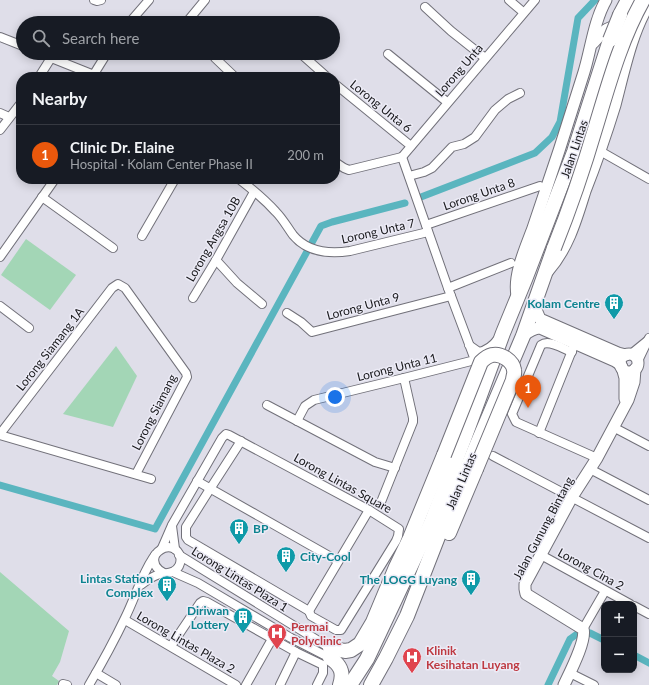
<!DOCTYPE html>
<html lang="en">
<head>
<meta charset="utf-8">
<style>
  body { margin:0; font-family:Lato,sans-serif; background:#20242c; color:#f1f3f6 }
  .controls { position:absolute; right:12px; bottom:12px; display:grid; overflow:hidden; border-radius:8px; box-shadow:0 2px 10px #0003 }
  .controls button { width:36px; height:36px; display:grid; place-items:center; padding:0; border:0; border-bottom:1px solid #363941; background:#171b24; color:#f1f3f6; font:20px sans-serif }
  .you { position:absolute; left:335px; top:397px; width:14px; height:14px; margin:-10px; border:3px solid #fff; border-radius:50%; background:#1a73e8; box-shadow:0 0 0 6px #1a73e833 }
  .badge { display:grid; place-items:center; width:26px; height:26px; border-radius:50%; background:#ea580c; color:#fff; font-size:13px; font-weight:700 }
  .pin { position:absolute; translate:-50% -33px; filter:drop-shadow(0 1px 2px #0008) }
  .pin::after { content:''; position:absolute; top:21px; width:14px; height:12px; background:inherit; clip-path:polygon(0 0,100% 0,50% 100%) }
  .list { margin:0; padding:0; list-style:none }
  h2 { display:flex; justify-content:space-between; align-items:center; height:52px; margin:0; padding:0 16px; font-size:17px }
  h2 small { font-size:13px; font-weight:400; color:#9ea1a6 }
  .list li { display:grid; grid-template-columns:26px 1fr auto; gap:12px; align-items:center; box-sizing:border-box; height:60px; padding:0 16px; border-top:1px solid #363941 }
  .list b { display:block; font-size:15px; white-space:nowrap }
  .list p { margin:0; font-size:13px; white-space:nowrap; color:#9ea1a6 }
  .list em { font-size:13px; font-style:normal; color:#9ea1a6 }
  .icon { flex:none; width:22px; height:22px; fill:none; stroke:currentColor; stroke-width:2; stroke-linecap:round; stroke-linejoin:round }
  .map { position:relative; flex:none; width:649px; height:685px; overflow:hidden }
  .search { position:absolute; background:#171b24; box-shadow:0 2px 10px #0003; left:16px; top:16px; width:324px; height:44px; display:flex; align-items:center; gap:10px; box-sizing:border-box; padding:0 14px; border-radius:22px; color:#9ea1a6; font-size:15px }
  .panel { position:absolute; background:#171b24; box-shadow:0 2px 10px #0003; left:16px; top:72px; width:324px; height:112px; border-radius:16px }
  .map>svg:first-child { display:block }
  .green { fill:#a3d6b6 }
  .lines { fill:none; stroke-linecap:round; stroke-linejoin:round }
  .canal { stroke:#5ab5bf; stroke-width:7 }
  .street-casing { stroke:#72717a; stroke-width:10 }
  .secondary-casing { stroke:#72717a; stroke-width:13 }
  .highway-casing { stroke:#72717a; stroke-width:16 }
  .street { stroke:#fff; stroke-width:8 }
  .secondary { stroke:#fff; stroke-width:11 }
  .highway { stroke:#fff; stroke-width:14 }
  .highway-bridge-casing { stroke:#72717a; stroke-width:16; stroke-linecap:butt }
  .highway-bridge { stroke:#fff; stroke-width:14 }
  .labels { text-anchor:middle; dominant-baseline:central; stroke-width:3; stroke-linejoin:round; paint-order:stroke }
  .street-label { font-size:12px; fill:#17171a; stroke:#ecebf6 }
  .culture-label { font-size:12px; font-weight:bold; fill:#0d838f; stroke:#ecebf6; text-anchor:end }
  .health-label { font-size:12px; font-weight:bold; fill:#be3a42; stroke:#ecebf6; text-anchor:start }
</style>
</head>
<body>
<div class="map">
<svg width="649" height="685" viewBox="0 0 649 685">
  <rect width="100%" height="100%" fill="#dfdee9"/>
  <g class="green">
    <path d="M26,239L76,275L50,310L1,275Z"/>
    <path d="M116,346L137,376L113,427L63,414Z"/>
    <path d="M0,572L69,631L60,662L52,676L59,681L57,685H0Z"/>
  </g>
  <g class="lines">
    <g class="canal">
      <path d="M421,197L535,153L552,137L560,122L578,18L595,0"/>
      <path d="M0,485L155,529L321,226L332,222L405,203"/>
      <path d="M590,633L604,640"/>
      <path d="M634,655L649,663"/>
      <path d="M548,685L570,639L577,634"/>
    </g>
    <defs>
      <g id="street">
        <path d="M94,0L97,1L101,0"/>
        <path d="M509,0L523,12"/>
        <path d="M425,7L451,31L485,58"/>
        <path d="M129,23L149,0"/>
        <path d="M186,23L205,0"/>
        <path d="M0,37L23,46"/>
        <path d="M39,53L99,77"/>
        <path d="M220,53L215,58L235,77"/>
        <path d="M300,53L327,77"/>
        <path d="M388,54L447,102"/>
        <path d="M94,74L107,53"/>
        <path d="M39,77L51,58"/>
        <path d="M335,84L411,146"/>
        <path d="M0,113L9,117"/>
        <path d="M0,130L21,103"/>
        <path d="M600,151L649,179"/>
        <path d="M402,157L535,0"/>
        <path d="M335,162L344,168L349,170L402,157"/>
        <path d="M409,176L424,172L432,168L452,147L464,144L475,137L495,110L508,99L520,93"/>
        <path d="M239,179C252,189 265,200 276,212C283,219 287,227 293,235C307,252 330,254 350,251L428,232"/>
        <path d="M42,197L113,248"/>
        <path d="M426,225L540,186"/>
        <path d="M142,236L175,179"/>
        <path d="M0,257L55,179"/>
        <path d="M216,260L237,283L262,304"/>
        <path d="M448,288L511,263"/>
        <path d="M193,298L216,260L254,192"/>
        <path d="M0,306L29,328"/>
        <path d="M287,313L301,322L312,332L451,296"/>
        <path d="M469,345L479,352C487,350 492,347 497,340"/>
        <path d="M572,352C563,349 549,339 541,345L512,414L516,422L597,458"/>
        <path d="M631,354L647,341"/>
        <path d="M638,361L649,338"/>
        <path d="M267,405L375,462L395,468"/>
        <path d="M297,421L305,406L314,400L404,378L475,360L448,288L402,157"/>
        <path d="M613,427L649,446"/>
        <path d="M539,433L573,348"/>
        <path d="M0,434L112,288L118,284L125,288L186,373L187,377L136,474"/>
        <path d="M0,435L151,479"/>
        <path d="M241,441L210,489L186,527V537L188,540L309,611"/>
        <path d="M493,456L649,538"/>
        <path d="M590,469L649,500"/>
        <path d="M197,481L338,561"/>
        <path d="M381,502L413,422V418L404,378"/>
        <path d="M172,526L175,549"/>
        <path d="M162,548L172,525L222,438L226,434L229,435L369,510L399,529L398,536L396,541L341,630H336L311,616L309,611"/>
        <path d="M155,555C152,563 156,569 164,573"/>
        <path d="M179,555L330,648"/>
        <path d="M541,555L630,604"/>
        <path d="M173,572L198,583L291,638L330,658"/>
        <path d="M634,606L649,614"/>
        <path d="M309,611L369,510"/>
        <path d="M125,620L236,685"/>
        <path d="M583,629L605,591"/>
        <path d="M171,646L200,603L203,601L207,602L296,652L323,665V673L317,685"/>
        <path d="M96,673L116,685"/>
        <path d="M570,673L594,685"/>
        <path d="M63,684L67,685"/>
        <path d="M89,685C102,663 114,641 125,618C135,598 141,576 153,558C167,536 186,552 179,566C174,575 165,572 157,575C151,577 145,582 139,586"/>
        <path d="M246,685L272,639"/>
        <path d="M280,685L296,652"/>
      </g>
      <g id="secondary">
        <path d="M593,43C601,35 607,23 620,29"/>
        <path d="M548,271C568,248 576,220 585,191C596,163 606,134 615,105C624,71 631,34 649,4"/>
        <path d="M517,295C513,275 526,247 533,228C551,176 568,124 584,72C591,49 594,21 606,0"/>
        <path d="M534,305L540,319L618,353L626,355"/>
        <path d="M523,336C528,332 533,328 540,328L615,361L621,365"/>
        <circle cx="629" cy="363" r="9"/>
        <path d="M622,367L625,378V399"/>
        <path d="M564,685C569,674 587,640 583,629L526,594L525,589V584L572,497L597,458L628,400L634,382L635,369"/>
      </g>
      <g id="highway">
        <path d="M620,15L628,0"/>
        <path d="M449,533L476,469"/>
        <path d="M330,648L345,651L351,650L360,644L373,622L396,567L410,538L444,455"/>
        <path d="M330,658C341,665 344,673 340,685"/>
        <path d="M350,685L367,659L431,523L464,439L503,333L526,277L574,152L610,40"/>
        <path d="M371,685L386,658L407,616L441,529L523,336L554,248"/>
      </g>
    </defs>
    <use href="#street" class="street-casing"/>
    <use href="#secondary" class="secondary-casing"/>
    <use href="#highway" class="highway-casing"/>
    <use href="#street" class="street"/>
    <use href="#secondary" class="secondary"/>
    <use href="#highway" class="highway"/>
    <defs>
      <g id="highway-bridge">
        <path d="M610,40L620,15"/>
        <path d="M554,248C570,208 584,167 596,126C609,83 621,39 643,0"/>
        <path d="M444,455L481,362C484,359 488,356 492,355C501,353 513,361 514,370C515,373 513,377 513,380L476,469"/>
      </g>
    </defs>
    <use href="#highway-bridge" class="highway-bridge-casing"/>
    <use href="#highway-bridge" class="highway-bridge"/>
  </g>
  <defs>
    <symbol id="building-pin" viewBox="-11 -11 22 30"><path d="M0 17L-7.5 6A9.5 9.5 0 1 1 7.5 6Z" fill="#0f9aa8" stroke="#ecebf6"/><path d="M-4-6H4V6H1V3H-1V6H-4ZM-2.5-4.3h1.7v1.8h-1.7ZM.8-4.3h1.7v1.8H.8ZM-2.5-1h1.7V.8h-1.7ZM.8-1h1.7V.8H.8Z" fill="#fff"/></symbol>
    <symbol id="hospital-pin" viewBox="-11 -11 22 30"><path d="M0 17L-7.5 6A9.5 9.5 0 1 1 7.5 6Z" fill="#e0444e" stroke="#ecebf6"/><path d="M-5-5h3v3.5h4V-5h3V5h-3V1.5h-4V5h-3Z" fill="#fff"/></symbol>
  </defs>
  <g fill-rule="evenodd">
    <use href="#building-pin" x="603" y="292" width="22" height="30"/>
    <use href="#building-pin" x="228" y="517" width="22" height="30"/>
    <use href="#building-pin" x="275" y="545" width="22" height="30"/>
    <use href="#building-pin" x="460" y="568" width="22" height="30"/>
    <use href="#building-pin" x="156" y="574" width="22" height="30"/>
    <use href="#building-pin" x="232" y="606" width="22" height="30"/>
    <use href="#hospital-pin" x="266" y="622" width="22" height="30"/>
    <use href="#hospital-pin" x="401" y="646" width="22" height="30"/>
  </g>
  <g class="labels">
    <g class="street-label">
      <text transform="translate(459 70) rotate(-49)">Lorong Unta</text>
      <text transform="translate(381 106) rotate(39)">Lorong Unta 6</text>
      <text transform="translate(574 149) rotate(-71)">Jalan Lintas</text>
      <text transform="translate(479 194) rotate(-19)">Lorong Unta 8</text>
      <text transform="translate(378 231) rotate(-13)">Lorong Unta 7</text>
      <text transform="translate(213 239) rotate(-60)">Lorong Angsa 10B</text>
      <text transform="translate(363 306) rotate(-15)">Lorong Unta 9</text>
      <text transform="translate(50 349) rotate(-52)">Lorong Siamang 1A</text>
      <text transform="translate(397 367) rotate(-14)">Lorong Unta 11</text>
      <text transform="translate(154 412) rotate(-63)">Lorong Siamang</text>
      <text transform="translate(461 481) rotate(-67)">Jalan Lintas</text>
      <text transform="translate(343 483) rotate(29)">Lorong Lintas Square</text>
      <text transform="translate(543 528) rotate(-62)">Jalan Gunung Bintang</text>
      <text transform="translate(591 569) rotate(29)">Lorong Cina 2</text>
      <text transform="translate(240 579) rotate(32)">Lorong Lintas Plaza 1</text>
      <text transform="translate(186 642) rotate(30)">Lorong Lintas Plaza 2</text>
    </g>
    <g class="culture-label">
      <text x="600" y="303">Kolam Centre</text>
      <text x="253" y="528" text-anchor="start">BP</text>
      <text x="300" y="556" text-anchor="start">City-Cool</text>
      <text x="153" y="578">Lintas Station<tspan x="153" dy="14">Complex</tspan></text>
      <text x="457" y="579">The LOGG Luyang</text>
      <text x="229" y="610">Diriwan<tspan x="229" dy="14">Lottery</tspan></text>
    </g>
    <g class="health-label">
      <text x="291" y="626">Permai<tspan x="291" dy="14">Polyclinic</tspan></text>
      <text x="426" y="650">Klinik<tspan x="426" dy="14">Kesihatan Luyang</tspan></text>
    </g>
  </g>
</svg>
<div class="controls">
<button>+</button>
<button>−</button>
</div>
<div class="you"></div>
<div class="pin badge" style="left:528px;top:408px">1</div>
<div class="search"><svg class="icon" aria-label="search" viewBox="0 0 24 24"><circle cx="10" cy="10" r="6"/><path d="M15 15l6 6"/></svg>Search here</div>
<section class="panel">
<h2>Nearby<small></small></h2>
<ul class="list">
<li><span class="badge">1</span><div><b>Clinic Dr. Elaine</b><p>Hospital · Kolam Center Phase II</p></div><em>200 m</em></li>
</ul>
</section>
</div>
</body>
</html>
